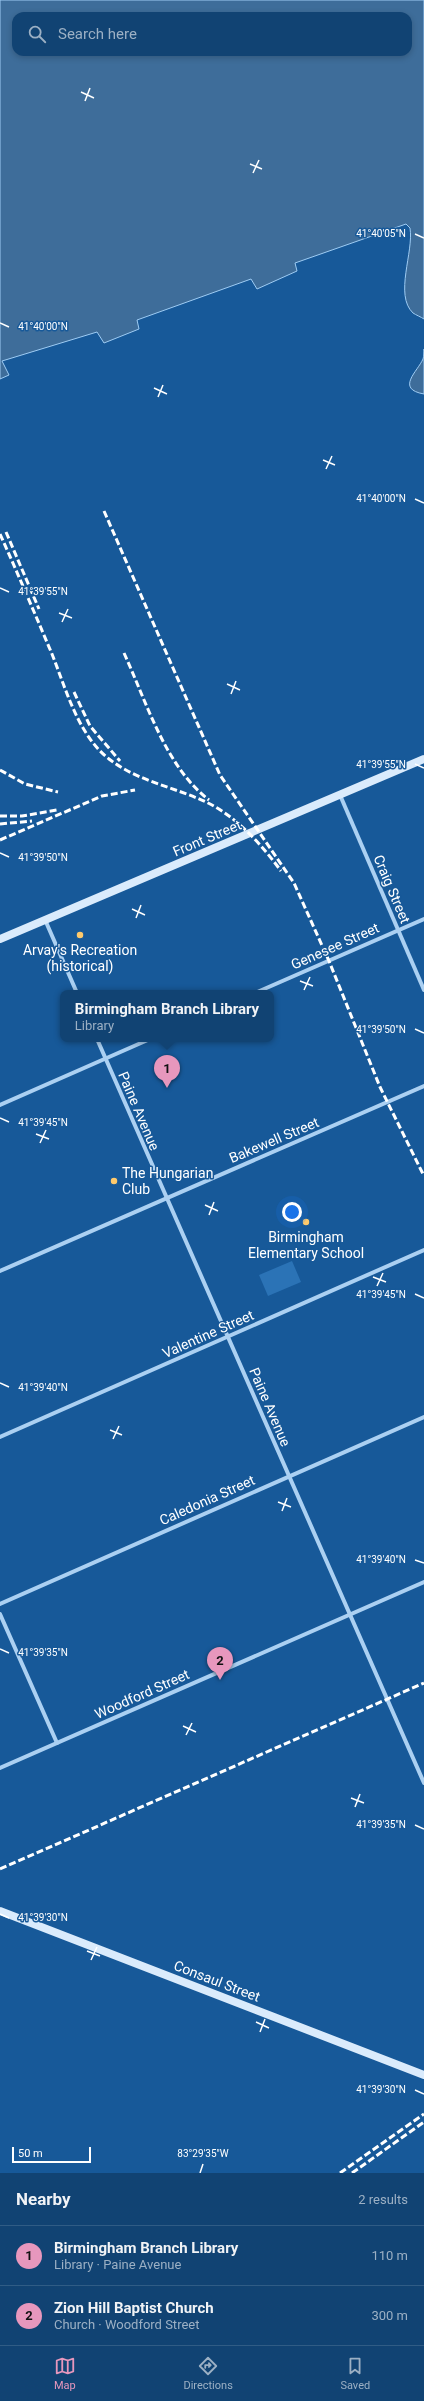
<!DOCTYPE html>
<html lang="en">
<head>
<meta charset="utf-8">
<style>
  body { margin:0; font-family:Roboto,sans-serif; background:#1e4e7b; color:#f1f3f6 }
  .scale { position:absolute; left:12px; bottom:10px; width:79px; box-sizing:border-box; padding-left:4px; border:2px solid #fff; border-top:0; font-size:11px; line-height:14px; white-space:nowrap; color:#fff; -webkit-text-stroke:3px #175999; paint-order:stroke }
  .you { position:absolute; left:292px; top:1212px; width:14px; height:14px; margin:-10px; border:3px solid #fff; border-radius:50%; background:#1a73e8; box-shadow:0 0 0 6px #1a73e833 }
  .badge { display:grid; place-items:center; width:26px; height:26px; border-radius:50%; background:#e797bd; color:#111; font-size:13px; font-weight:700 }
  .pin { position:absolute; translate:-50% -33px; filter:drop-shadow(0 1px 2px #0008) }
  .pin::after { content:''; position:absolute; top:21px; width:14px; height:12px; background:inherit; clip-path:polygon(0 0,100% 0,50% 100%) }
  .popup { position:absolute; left:60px; top:990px; width:214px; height:52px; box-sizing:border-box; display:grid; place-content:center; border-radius:8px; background:#114373; filter:drop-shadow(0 1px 3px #0005); font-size:13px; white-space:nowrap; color:#9cb0c4 }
  .popup b { font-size:15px; color:#f1f3f6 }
  .popup::after { content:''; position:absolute; left:50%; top:100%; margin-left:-8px; border:8px solid transparent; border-top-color:#114373 }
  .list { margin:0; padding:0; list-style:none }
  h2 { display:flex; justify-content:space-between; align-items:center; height:52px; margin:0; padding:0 16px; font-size:17px }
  h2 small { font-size:13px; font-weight:400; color:#9cb0c4 }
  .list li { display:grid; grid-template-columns:26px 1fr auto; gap:12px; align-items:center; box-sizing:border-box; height:60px; padding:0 16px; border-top:1px solid #305c85 }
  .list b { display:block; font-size:15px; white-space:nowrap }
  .list p { margin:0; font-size:13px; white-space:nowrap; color:#9cb0c4 }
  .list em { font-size:13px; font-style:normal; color:#9cb0c4 }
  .icon { flex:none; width:22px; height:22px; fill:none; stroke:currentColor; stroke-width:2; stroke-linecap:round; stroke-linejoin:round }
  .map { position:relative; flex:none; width:424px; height:2173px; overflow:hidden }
  .search { position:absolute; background:#114373; box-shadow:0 2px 6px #0003; left:12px; right:12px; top:12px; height:44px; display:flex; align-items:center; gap:10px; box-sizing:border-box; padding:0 14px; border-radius:12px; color:#9cb0c4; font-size:15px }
  .sheet { height:172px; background:#114373 }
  nav { display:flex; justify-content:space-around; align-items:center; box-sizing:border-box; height:56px; border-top:1px solid #305c85; background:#114373; font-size:11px; color:#9cb0c4 }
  nav a { display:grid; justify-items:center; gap:2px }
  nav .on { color:#e797bd }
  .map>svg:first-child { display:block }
  .green { fill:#2b73b6 }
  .water { fill:#3e6d9a; stroke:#9eccf4; fill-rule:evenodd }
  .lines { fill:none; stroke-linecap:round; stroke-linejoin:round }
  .street { stroke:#abd0f2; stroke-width:4 }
  .secondary { stroke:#daebfc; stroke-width:8 }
  .rail { stroke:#fff; stroke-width:3; stroke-dasharray:7 3; stroke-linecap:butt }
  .ticks { fill:none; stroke:#fff; stroke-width:1.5 }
  .poi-dot { fill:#ffca6c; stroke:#175999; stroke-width:1.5 }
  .labels { text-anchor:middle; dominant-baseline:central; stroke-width:3; stroke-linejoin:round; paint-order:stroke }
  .street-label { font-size:14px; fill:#fff; stroke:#175999 }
  .poi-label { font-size:14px; fill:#fff; stroke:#175999 }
  .ticks-label { font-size:10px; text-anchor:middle; fill:#fff; stroke:#175999; stroke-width:3; stroke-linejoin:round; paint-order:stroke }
</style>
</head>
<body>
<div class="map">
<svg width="424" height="2173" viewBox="0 0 424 2173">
  <rect width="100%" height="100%" fill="#175999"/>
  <path class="green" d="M292,1261L301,1282L268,1296L259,1275Z"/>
  <g class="water">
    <path d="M0,0H424V319C421,317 416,315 413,313C394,295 414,252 410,228L406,224L295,263L297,271L257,289L251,279L137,320L139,329L104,343L97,332L2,361L9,375L0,379ZM16,16H408V52H16Z"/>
    <path d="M424,349V394C395,389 418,371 423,359C424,356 424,352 424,349Z"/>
  </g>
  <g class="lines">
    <g class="street">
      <path d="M340,795L424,990"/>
      <path d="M46,922L77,993"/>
      <path d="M255,993L424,919"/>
      <path d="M97,1039L424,1783"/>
      <path d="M0,1105L150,1039"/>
      <path d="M0,1271L424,1086"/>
      <path d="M0,1437L424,1250"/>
      <path d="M0,1604L424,1417"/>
      <path d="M0,1614L57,1743"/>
      <path d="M0,1768L424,1582"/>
    </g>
    <g class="secondary">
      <path d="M0,939L424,759"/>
      <path d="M0,1911L424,2075"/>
    </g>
    <g class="rail">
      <path d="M104,511L220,775L294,883L329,961L380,1087L424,1176"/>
      <path d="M6,532L39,609"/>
      <path d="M0,534C18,574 35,614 52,654C66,689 78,735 109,759C137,781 174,787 206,802C236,816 262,845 281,871"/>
      <path d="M124,653C147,703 165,766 209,800"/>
      <path d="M74,692L90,726L120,761"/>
      <path d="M0,770L25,784L58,792"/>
      <path d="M0,816H22L57,810"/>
      <path d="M0,824L32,821"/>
      <path d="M0,840L102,796L135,790"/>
      <path d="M0,1869L424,1683"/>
      <path d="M340,2173L424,2114"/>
      <path d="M352,2173L424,2122"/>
    </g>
  </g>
  <path class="ticks" d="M81,92L94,98M85,101L90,88M250,164L262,169M253,173L259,160M415,234L424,238M0,323L9,327M154,388L167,394M158,397L163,385M323,460L335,465M326,469L332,456M415,499L424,503M0,588L9,592M59,613L72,618M62,622L68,609M227,684L240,690M231,694L236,681M415,764L424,768M0,853L9,857M132,909L145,915M136,918L141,905M300,981L313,986M304,990L310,977M415,1029L424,1033M0,1118L9,1122M36,1134L49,1139M40,1143L46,1130M205,1205L218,1211M209,1215L214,1202M373,1277L386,1282M377,1286L383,1273M415,1294L424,1298M0,1383L9,1387M110,1430L122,1435M113,1439L119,1426M278,1502L291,1507M282,1511L287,1498M415,1560L424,1563M0,1649L9,1653M183,1726L196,1732M186,1735L192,1723M351,1798L364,1803M355,1807L360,1794M415,1825L424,1829M0,1914L9,1918M87,1951L100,1956M91,1960L97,1947M256,2022L269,2028M260,2032L265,2019M415,2090L424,2094M200,2173L203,2164"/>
  <g class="poi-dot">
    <circle cx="80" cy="935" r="4"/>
    <circle cx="114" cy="1181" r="4"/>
    <circle cx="306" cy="1222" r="4"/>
  </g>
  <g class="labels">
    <g class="street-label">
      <text transform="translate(207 838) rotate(-23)">Front Street</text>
      <text transform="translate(392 889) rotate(67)">Craig Street</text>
      <text transform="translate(335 946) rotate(-24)">Genesee Street</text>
      <text transform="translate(139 1111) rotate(67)">Paine Avenue</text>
      <text transform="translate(274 1140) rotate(-23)">Bakewell Street</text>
      <text transform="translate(208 1334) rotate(-24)">Valentine Street</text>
      <text transform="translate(270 1407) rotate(67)">Paine Avenue</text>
      <text transform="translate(207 1500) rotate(-24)">Caledonia Street</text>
      <text transform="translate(142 1694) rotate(-24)">Woodford Street</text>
      <text transform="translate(217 1981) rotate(21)">Consaul Street</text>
    </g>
    <g class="poi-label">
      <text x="80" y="950">Arvay's Recreation<tspan x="80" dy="16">(historical)</tspan></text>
      <text x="122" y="1173" text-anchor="start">The Hungarian<tspan x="122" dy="16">Club</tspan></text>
      <text x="306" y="1237">Birmingham<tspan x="306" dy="16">Elementary School</tspan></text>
    </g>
  </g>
  <g class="ticks-label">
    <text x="381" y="237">41°40'05"N</text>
    <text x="43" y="330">41°40'00"N</text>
    <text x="381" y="502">41°40'00"N</text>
    <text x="43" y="595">41°39'55"N</text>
    <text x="381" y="768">41°39'55"N</text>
    <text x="43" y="861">41°39'50"N</text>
    <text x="381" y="1033">41°39'50"N</text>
    <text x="43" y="1126">41°39'45"N</text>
    <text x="381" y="1298">41°39'45"N</text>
    <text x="43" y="1391">41°39'40"N</text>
    <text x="381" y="1563">41°39'40"N</text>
    <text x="43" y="1656">41°39'35"N</text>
    <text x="381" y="1828">41°39'35"N</text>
    <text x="43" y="1921">41°39'30"N</text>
    <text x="381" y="2093">41°39'30"N</text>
    <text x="203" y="2157">83°29'35"W</text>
  </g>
</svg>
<div class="scale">50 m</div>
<div class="you"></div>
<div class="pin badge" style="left:167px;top:1088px">1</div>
<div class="popup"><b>Birmingham Branch Library</b>Library</div>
<div class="pin badge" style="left:220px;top:1680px">2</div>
<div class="search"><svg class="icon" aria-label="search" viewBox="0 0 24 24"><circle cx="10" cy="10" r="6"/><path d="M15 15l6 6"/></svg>Search here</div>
</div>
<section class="sheet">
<h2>Nearby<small>2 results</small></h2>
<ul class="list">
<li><span class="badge">1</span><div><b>Birmingham Branch Library</b><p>Library · Paine Avenue</p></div><em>110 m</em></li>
<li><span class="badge">2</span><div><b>Zion Hill Baptist Church</b><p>Church · Woodford Street</p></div><em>300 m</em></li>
</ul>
</section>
<nav>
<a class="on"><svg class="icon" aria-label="map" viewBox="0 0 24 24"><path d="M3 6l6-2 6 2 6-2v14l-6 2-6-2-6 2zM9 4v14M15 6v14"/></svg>Map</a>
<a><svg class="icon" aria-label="directions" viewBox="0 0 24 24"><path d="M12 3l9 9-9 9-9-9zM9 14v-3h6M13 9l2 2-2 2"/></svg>Directions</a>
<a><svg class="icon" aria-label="saved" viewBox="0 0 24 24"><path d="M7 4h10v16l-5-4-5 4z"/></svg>Saved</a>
</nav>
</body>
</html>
